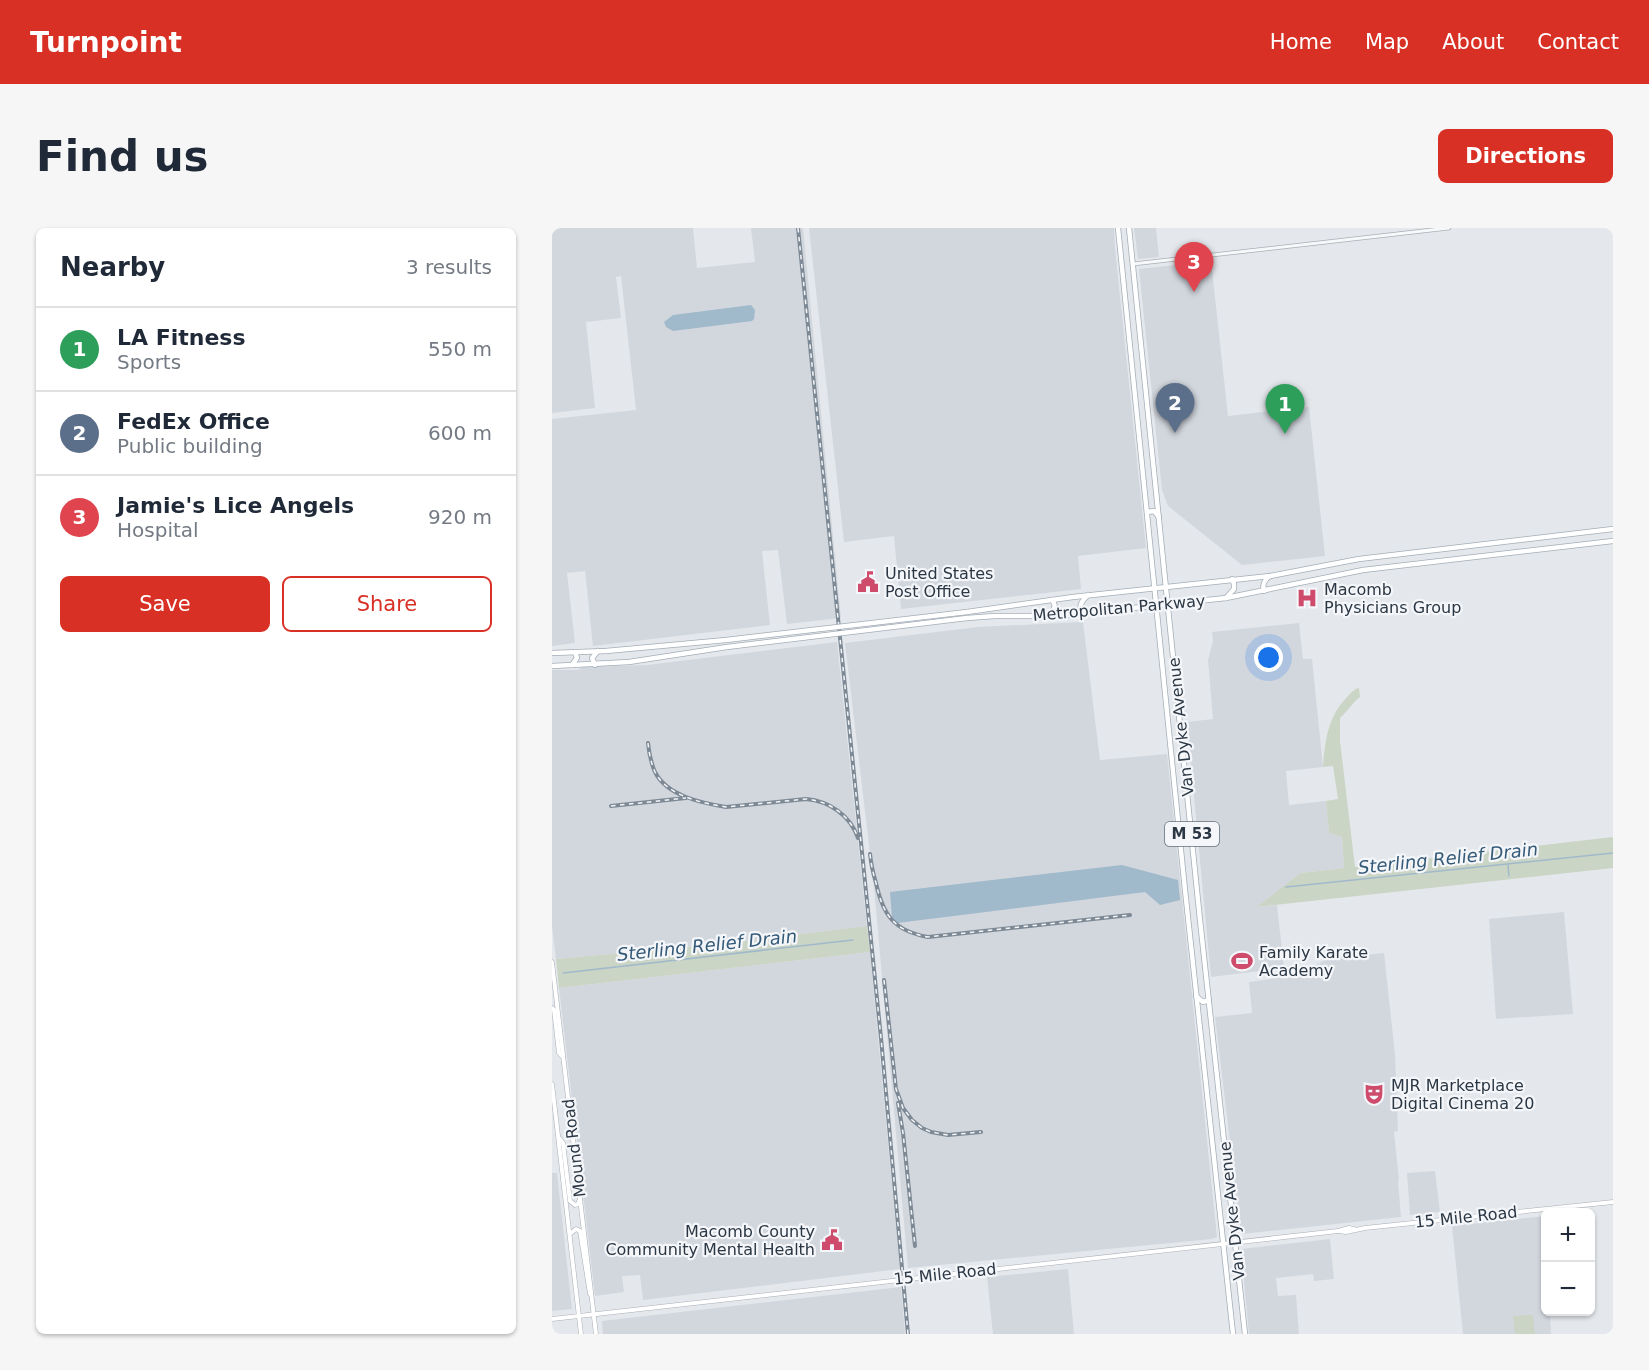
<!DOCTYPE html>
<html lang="en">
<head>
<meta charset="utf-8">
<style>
  body { margin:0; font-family:"DejaVu Sans",sans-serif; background:#f6f6f7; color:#1f2937 }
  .controls { position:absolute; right:18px; bottom:18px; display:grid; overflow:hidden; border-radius:9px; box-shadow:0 2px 4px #0004 }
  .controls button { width:54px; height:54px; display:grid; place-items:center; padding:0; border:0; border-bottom:2px solid #e0e1e3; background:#fff; color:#1f2937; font:30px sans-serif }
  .you { position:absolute; left:717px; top:430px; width:21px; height:21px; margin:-15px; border:4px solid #fff; border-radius:50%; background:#1a73e8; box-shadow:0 0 0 9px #1a73e833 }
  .badge { display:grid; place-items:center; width:39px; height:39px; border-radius:50%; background:#d93025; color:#fff; font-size:20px; font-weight:700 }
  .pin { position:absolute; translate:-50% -50px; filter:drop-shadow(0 2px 3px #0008) }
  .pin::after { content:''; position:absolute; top:32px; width:21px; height:18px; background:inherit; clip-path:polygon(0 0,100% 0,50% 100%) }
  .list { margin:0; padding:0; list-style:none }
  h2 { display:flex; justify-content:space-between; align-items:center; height:78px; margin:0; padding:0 24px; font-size:26px }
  h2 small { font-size:20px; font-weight:400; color:#747a83 }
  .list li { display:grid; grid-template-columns:39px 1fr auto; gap:18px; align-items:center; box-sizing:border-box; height:84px; padding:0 24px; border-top:2px solid #e0e1e3 }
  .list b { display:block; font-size:22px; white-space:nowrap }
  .list p { margin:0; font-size:20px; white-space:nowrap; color:#747a83 }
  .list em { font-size:20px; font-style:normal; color:#747a83 }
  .actions { display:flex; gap:12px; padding:18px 24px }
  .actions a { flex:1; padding:14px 0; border:2px solid #d93025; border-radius:9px; text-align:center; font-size:21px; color:#d93025 }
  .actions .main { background:#d93025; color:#fff }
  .map { position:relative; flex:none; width:1061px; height:1106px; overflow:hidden; border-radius:9px }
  header { display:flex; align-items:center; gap:36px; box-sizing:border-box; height:84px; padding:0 30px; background:#d93025; color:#fff }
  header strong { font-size:28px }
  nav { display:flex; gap:33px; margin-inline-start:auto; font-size:21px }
  .intro { display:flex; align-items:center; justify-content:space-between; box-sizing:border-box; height:144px; padding:0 36px }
  h1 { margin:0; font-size:42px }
  .button { padding:15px 27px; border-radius:9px; background:#d93025; color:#fff; font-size:21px; font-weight:700 }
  main { display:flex; gap:36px; padding:0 36px }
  aside { flex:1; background:#fff; border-radius:9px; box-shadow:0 2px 4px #0004 }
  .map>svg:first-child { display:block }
  .built { fill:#d2d7de }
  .green { fill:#cbd5c5 }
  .water { fill:#a0b9cb }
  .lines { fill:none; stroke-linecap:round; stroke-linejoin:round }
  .stream { stroke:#a0b9cb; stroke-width:1.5 }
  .tertiary-casing { stroke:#a9afb6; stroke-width:4.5 }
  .secondary-casing { stroke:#a9afb6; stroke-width:5 }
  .primary-casing { stroke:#a3adb7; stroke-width:6 }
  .tertiary { stroke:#f7f8fa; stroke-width:3 }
  .secondary { stroke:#fff; stroke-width:4 }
  .primary { stroke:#fff; stroke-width:4.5 }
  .rail-casing { stroke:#7d8995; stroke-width:4 }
  .rail { stroke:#f4f6f9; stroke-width:1.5; stroke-dasharray:4.5; stroke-linecap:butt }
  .primary-bridge-casing { stroke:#a3adb7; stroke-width:6; stroke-linecap:butt }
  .primary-bridge { stroke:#fff; stroke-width:4.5 }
  .labels { text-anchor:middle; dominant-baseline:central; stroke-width:4.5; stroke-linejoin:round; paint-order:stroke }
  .shield { fill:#f4f6f9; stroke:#67707a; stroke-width:1.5 }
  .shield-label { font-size:15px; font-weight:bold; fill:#2b3744 }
  .poi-label { font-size:16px; fill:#2b3744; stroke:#f4f6f9; text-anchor:start }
  .street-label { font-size:16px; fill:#2b3744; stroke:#f4f6f9 }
  .water-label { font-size:18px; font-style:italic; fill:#355a78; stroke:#f4f6f9 }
</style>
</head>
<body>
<header>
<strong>Turnpoint</strong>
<nav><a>Home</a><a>Map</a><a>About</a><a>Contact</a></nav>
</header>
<div class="intro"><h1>Find us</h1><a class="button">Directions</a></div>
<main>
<aside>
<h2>Nearby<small>3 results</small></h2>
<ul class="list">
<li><span class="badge" style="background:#2e9e5b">1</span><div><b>LA Fitness</b><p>Sports</p></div><em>550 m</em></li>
<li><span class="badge" style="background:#5c6f8a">2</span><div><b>FedEx Office</b><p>Public building</p></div><em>600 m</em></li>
<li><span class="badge" style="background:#e0444e">3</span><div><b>Jamie's Lice Angels</b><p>Hospital</p></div><em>920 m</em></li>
</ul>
<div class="actions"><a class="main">Save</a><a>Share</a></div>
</aside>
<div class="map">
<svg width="1061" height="1106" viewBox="0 0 1061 1106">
  <rect width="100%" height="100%" fill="#e4e8ec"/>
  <g class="built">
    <path d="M0,0H141L145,40L203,34L199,0H251L289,390L235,396L226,322L210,323L218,397L41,418L33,343L15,345L23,415L0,418V191L84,182L69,48L64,49L69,90L34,94L43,180L0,185Z"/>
    <path d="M257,0H562L563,20L594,320L526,328L529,361L349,381L342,308L292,314Z"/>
    <path d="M582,0H604L607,29L586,31Z"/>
    <path d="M659,33L676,188L757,179L773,328L690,337L616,278L610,262L587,41Z"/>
    <path d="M531,394L548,532L615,526L665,1009L660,1011L650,1012L356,1040L322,659L293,415L426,399Z"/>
    <path d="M747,395L751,431H760L771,539L734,543L737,577L774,573L777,605L790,609L792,640L748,645L706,679L725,677L732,740L659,749L635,494L661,491L656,432L661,413L660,404Z"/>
    <path d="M285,414L315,698L176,715L4,731L0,698V442H26L30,439L95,437Z"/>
    <path d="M1012,684L1021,786L944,791L937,691Z"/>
    <path d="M318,724L348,1041L91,1072L88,1047L70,1048L72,1064L43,1068L7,760Z"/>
    <path d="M832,725L843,827L846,903L842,904L847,952L846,953L849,989L689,1006L663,789L700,785L697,754L745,747L777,730Z"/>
    <path d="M883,943L888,984L858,987L855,945Z"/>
    <path d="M0,945H5L20,1081L0,1083Z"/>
    <path d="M993,988V1084H998L999,1106H911L900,998Z"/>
    <path d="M778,1011L782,1051L762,1053L761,1046L724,1050L726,1068L744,1067L747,1106H697L689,1021Z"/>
    <path d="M516,1041L522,1106H441L435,1049Z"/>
    <path d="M349,1059L353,1106H51L50,1093Z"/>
  </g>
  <g class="green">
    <path d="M807,460L808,469C800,475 796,483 788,490V513L803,639L1061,609V640L705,679L748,645L792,640L790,609L777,605L774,573L786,571L781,538L771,539C773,512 776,488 796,468C800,464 802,461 807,460Z"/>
    <path d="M315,698L318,724L7,760L4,731L176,715Z"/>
    <path d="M981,1087L983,1106H963L961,1088Z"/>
  </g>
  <g class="water">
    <path d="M199,77L203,82L202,91L200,93L121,103L114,99L112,94L121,87Z"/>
    <path d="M570,637L626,652L628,672L608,677L593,664L345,695L340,690L338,664Z"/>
  </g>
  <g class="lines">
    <g class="stream">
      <path d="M956,637L957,648"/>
      <path d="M734,659L1061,625"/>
      <path d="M11,745L301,712"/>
    </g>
    <defs>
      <path id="tertiary" d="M581,36L897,0"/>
      <g id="secondary">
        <path d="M0,734L44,1106"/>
        <path d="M0,780L2,782L7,825L11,829"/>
        <path d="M0,856L29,1106"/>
        <path d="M7,910L11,915L18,973L23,977L26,976L28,971"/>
        <path d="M786,1003L794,1004L813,1000L1061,974"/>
        <path d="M19,1005L24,1001L28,1003L38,1066"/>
        <path d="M0,1091L786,1003L797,1000L802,1001"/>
      </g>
      <g id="primary">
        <path d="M566,0L633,662L681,1106"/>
        <path d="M577,0L648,692L693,1106"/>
        <path d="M595,284L602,283L607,289"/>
        <path d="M712,363C710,356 712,352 718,348"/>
        <path d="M674,370L682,361V356L680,351"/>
        <path d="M415,384L521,369L718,348L807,331L1061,301"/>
        <path d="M530,386C526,377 530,373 536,367"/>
        <path d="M494,388C501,384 506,379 500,372"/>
        <path d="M415,390L443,388H506L674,370L811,342L1061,313"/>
        <path d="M0,425L54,423L174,412"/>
        <path d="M20,437L25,430L23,424"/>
        <path d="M43,437L40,430L46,423"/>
        <path d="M0,438L77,434L175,419"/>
        <path d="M644,768L651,774L657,772"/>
      </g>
    </defs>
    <use href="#tertiary" class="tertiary-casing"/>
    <use href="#secondary" class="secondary-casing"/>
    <use href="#primary" class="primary-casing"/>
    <use href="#tertiary" class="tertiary"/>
    <use href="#secondary" class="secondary"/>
    <use href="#primary" class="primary"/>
    <defs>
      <g id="rail">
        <path d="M246,0L329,810L356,1106"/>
        <path d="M96,515C97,525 99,535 103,544C115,568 150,575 174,579L254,571C277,573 298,587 306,610"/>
        <path d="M59,578L134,570"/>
        <path d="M318,626C319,636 321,645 324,655C331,687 342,703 376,709L578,687"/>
        <path d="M332,752L344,861L351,880L360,892L370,900L379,904L396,907L429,904"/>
        <path d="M346,875L351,905L363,1018"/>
      </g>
    </defs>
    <use href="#rail" class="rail-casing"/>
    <use href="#rail" class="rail"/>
    <defs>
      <g id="primary-bridge">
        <path d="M174,412L415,384"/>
        <path d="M175,419L415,390"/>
      </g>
    </defs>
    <use href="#primary-bridge" class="primary-bridge-casing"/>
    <use href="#primary-bridge" class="primary-bridge"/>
  </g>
  <defs>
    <symbol id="civic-bare" viewBox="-9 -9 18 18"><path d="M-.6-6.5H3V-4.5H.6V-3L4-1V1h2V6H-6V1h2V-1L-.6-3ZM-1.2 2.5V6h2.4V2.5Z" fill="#ce4b6c" stroke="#f4f6f9" stroke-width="2.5" paint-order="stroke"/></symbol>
    <symbol id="hospital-bare" viewBox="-9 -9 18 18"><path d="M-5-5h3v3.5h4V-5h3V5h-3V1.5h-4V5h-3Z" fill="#ce4b6c" stroke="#f4f6f9" stroke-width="2.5" paint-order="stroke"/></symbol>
    <symbol id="stadium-bare" viewBox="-9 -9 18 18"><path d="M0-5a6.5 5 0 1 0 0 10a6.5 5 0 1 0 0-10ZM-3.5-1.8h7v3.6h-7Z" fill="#ce4b6c" stroke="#f4f6f9" stroke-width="2.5" paint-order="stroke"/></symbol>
    <symbol id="theatre-bare" viewBox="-9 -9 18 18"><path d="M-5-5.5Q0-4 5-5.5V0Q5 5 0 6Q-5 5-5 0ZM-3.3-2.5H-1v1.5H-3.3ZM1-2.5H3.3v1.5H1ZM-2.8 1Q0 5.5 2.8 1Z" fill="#ce4b6c" stroke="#f4f6f9" stroke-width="2.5" paint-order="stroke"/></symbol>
  </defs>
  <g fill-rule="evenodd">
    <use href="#civic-bare" x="301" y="339" width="30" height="30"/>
    <use href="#hospital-bare" x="740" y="355" width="30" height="30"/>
    <use href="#stadium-bare" x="675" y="718" width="30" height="30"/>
    <use href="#theatre-bare" x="807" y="851" width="30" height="30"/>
    <use href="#civic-bare" x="265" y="997" width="30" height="30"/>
  </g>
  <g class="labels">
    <rect class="shield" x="613" y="594" width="54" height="24" rx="4.5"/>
    <g class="shield-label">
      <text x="640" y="606">M 53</text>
    </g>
    <g class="poi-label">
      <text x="333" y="345">United States<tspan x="333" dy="18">Post Office</tspan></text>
      <text x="772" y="361">Macomb<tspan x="772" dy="18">Physicians Group</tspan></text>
      <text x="707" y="724">Family Karate<tspan x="707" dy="18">Academy</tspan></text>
      <text x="839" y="857">MJR Marketplace<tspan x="839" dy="18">Digital Cinema 20</tspan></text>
      <text x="263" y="1003" text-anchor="end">Macomb County<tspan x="263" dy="18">Community Mental Health</tspan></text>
    </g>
    <g class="street-label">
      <text transform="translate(567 380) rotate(-5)">Metropolitan Parkway</text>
      <text transform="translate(629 499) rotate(-96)">Van Dyke Avenue</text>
      <text transform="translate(22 920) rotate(-97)">Mound Road</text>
      <text transform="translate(680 983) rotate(-96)">Van Dyke Avenue</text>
      <text transform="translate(914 989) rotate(-6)">15 Mile Road</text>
      <text transform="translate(393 1046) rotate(-6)">15 Mile Road</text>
    </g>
    <g class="water-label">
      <text transform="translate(896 630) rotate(-6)">Sterling Relief Drain</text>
      <text transform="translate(155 717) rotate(-6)">Sterling Relief Drain</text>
    </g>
  </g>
</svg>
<div class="controls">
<button>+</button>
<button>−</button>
</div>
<div class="you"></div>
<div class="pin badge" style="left:733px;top:206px;background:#2e9e5b">1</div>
<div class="pin badge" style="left:623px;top:205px;background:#5c6f8a">2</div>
<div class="pin badge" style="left:642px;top:64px;background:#e0444e">3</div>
</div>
</main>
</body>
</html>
